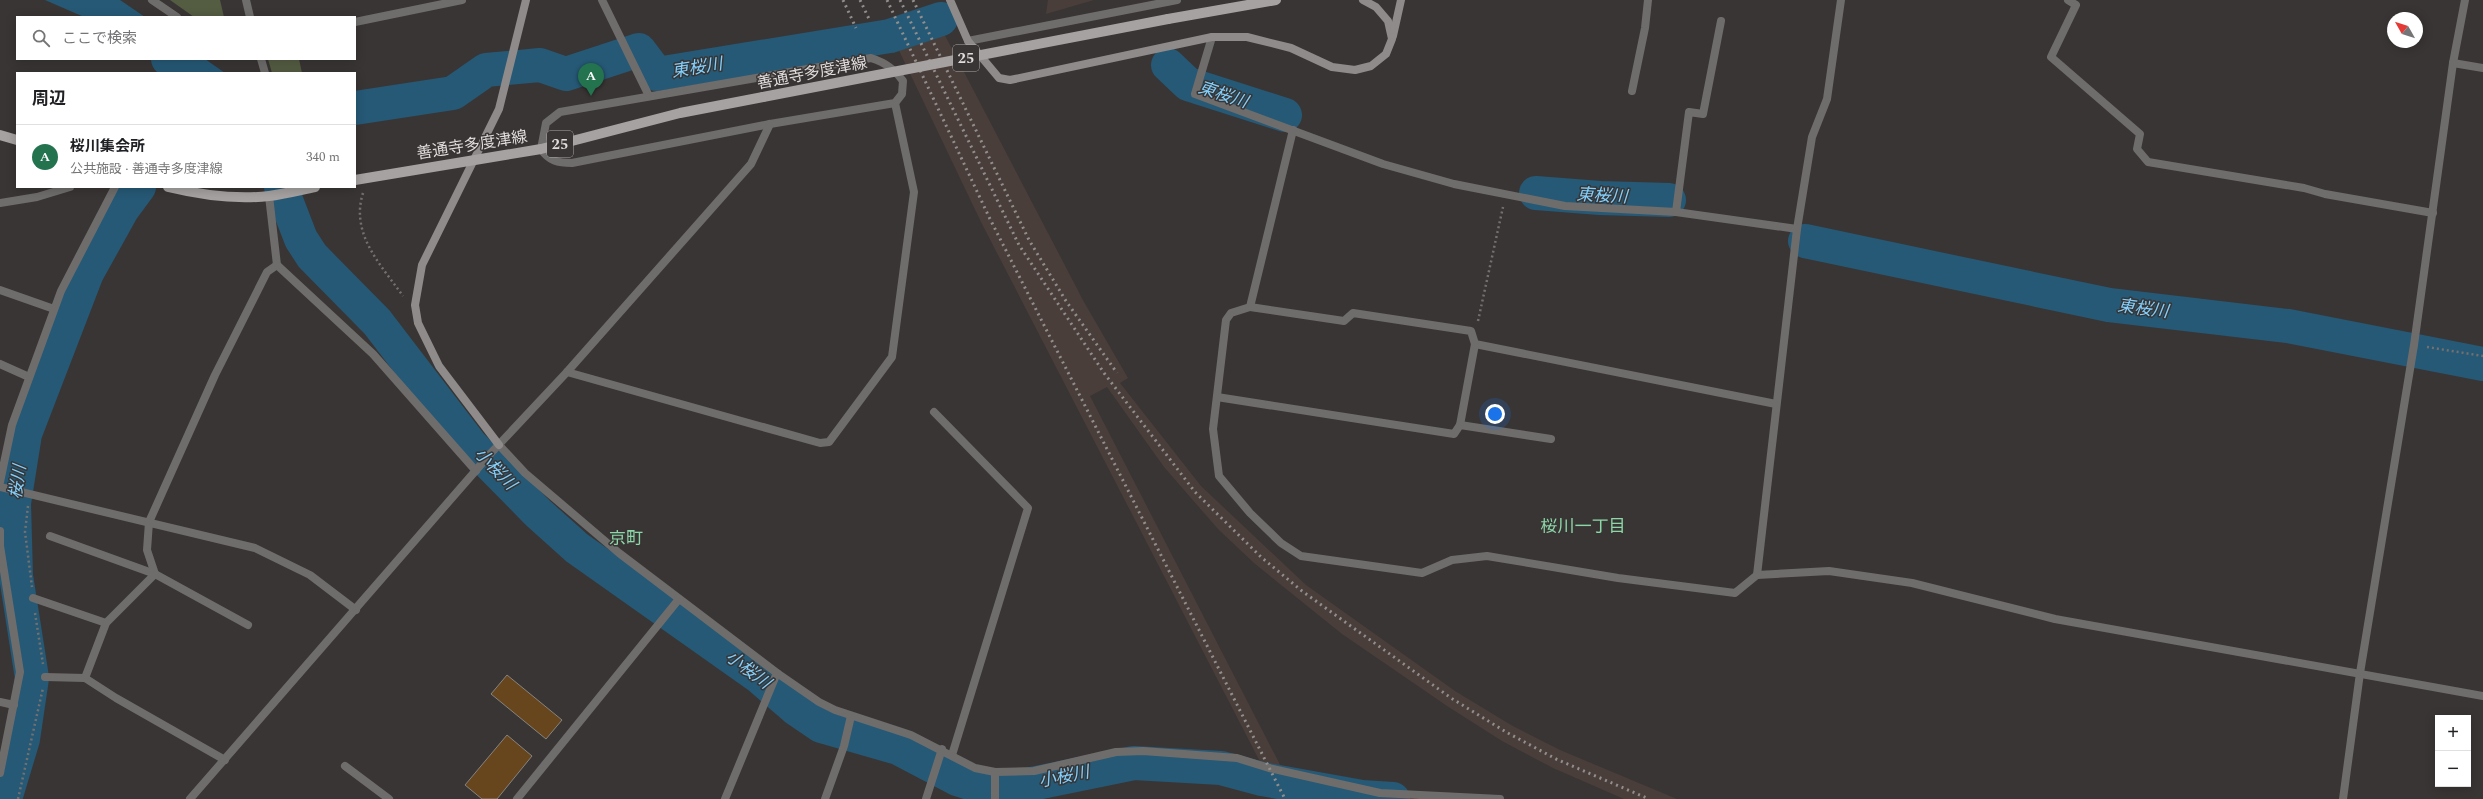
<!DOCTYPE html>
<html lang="ja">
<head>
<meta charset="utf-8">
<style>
  body { margin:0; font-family:Spectral,"Noto Sans JP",serif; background:#f2f2f2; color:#202124 }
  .controls { position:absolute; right:12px; bottom:12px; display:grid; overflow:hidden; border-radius:0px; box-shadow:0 2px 10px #0003 }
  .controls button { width:36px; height:36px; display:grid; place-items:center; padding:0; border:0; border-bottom:1px solid #e0e0e0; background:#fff; color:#202124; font:20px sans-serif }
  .compass { position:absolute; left:2387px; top:12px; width:36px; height:36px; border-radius:50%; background:#fff; box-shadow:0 2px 10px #0003; rotate:309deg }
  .you { position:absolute; left:1495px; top:414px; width:14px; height:14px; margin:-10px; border:3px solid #fff; border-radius:50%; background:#1a73e8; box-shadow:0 0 0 6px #1a73e833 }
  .badge { display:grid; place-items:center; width:26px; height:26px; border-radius:50%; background:#24734f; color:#fff; font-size:13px; font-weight:700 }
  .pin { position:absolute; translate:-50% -33px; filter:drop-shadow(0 1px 2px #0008) }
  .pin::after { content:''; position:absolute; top:21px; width:14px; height:12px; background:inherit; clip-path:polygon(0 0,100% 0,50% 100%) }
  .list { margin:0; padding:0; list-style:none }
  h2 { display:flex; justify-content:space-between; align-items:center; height:52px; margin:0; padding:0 16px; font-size:17px }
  h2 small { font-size:13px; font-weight:400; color:#757577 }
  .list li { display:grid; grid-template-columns:26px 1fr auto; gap:12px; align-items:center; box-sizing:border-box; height:64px; padding:0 16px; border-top:1px solid #e0e0e0 }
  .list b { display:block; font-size:15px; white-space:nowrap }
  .list p { margin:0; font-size:13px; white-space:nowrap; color:#757577 }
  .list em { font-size:13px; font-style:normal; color:#757577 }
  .icon { flex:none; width:22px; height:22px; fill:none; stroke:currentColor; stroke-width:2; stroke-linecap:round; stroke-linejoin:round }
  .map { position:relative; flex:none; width:2483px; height:799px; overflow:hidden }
  .search { position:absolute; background:#fff; box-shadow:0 2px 10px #0003; left:16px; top:16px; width:340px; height:44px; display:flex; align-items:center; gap:10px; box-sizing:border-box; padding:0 14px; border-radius:0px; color:#757577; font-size:15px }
  .panel { position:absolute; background:#fff; box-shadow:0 2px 10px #0003; left:16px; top:72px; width:340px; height:116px; border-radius:0px }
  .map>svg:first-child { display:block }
  .built { fill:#493e3a }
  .green { fill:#545d42 }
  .water { fill:#265976 }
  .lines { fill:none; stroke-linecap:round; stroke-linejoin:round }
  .river { stroke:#265976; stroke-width:34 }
  .building { fill:#67461e; stroke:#86837f }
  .path { stroke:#74706f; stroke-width:2.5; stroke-dasharray:2 3; stroke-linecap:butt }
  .street { stroke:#6f6d6c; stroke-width:8 }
  .secondary { stroke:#8e8b8a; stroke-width:8 }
  .primary { stroke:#a6a2a1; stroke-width:10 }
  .rail { stroke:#918e8d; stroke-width:3; stroke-dasharray:2 4; stroke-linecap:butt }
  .primary-bridge { stroke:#a6a2a1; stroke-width:10 }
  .labels { text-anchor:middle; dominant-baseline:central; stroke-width:3; stroke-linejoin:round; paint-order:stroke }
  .shield { fill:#393534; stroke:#adaaa9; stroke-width:1 }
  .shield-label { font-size:15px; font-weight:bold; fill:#dfdcdb }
  .street-label { font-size:16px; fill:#dfdcdb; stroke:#393534 }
  .water-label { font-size:17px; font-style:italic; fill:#81d0fe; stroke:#393534 }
  .neighbourhood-label { font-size:17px; fill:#8cd7a8; stroke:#393534 }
</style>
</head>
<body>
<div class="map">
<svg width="2483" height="799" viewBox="0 0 2483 799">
  <rect width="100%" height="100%" fill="#393534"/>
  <g class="built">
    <path d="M1048,0H1094L1046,14Z"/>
    <path d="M939,24L1084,302L1128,378L1120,383L1201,486L1306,585L1455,691L1511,725L1560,750L1677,799H1624L1553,768L1502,741L1447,706L1342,634L1254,563L1218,529L1164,467L1107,387L1090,396L1291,786L1270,781L981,222L893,38Z"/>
  </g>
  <g class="green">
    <path d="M170,0H220L224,17H194Z"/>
    <path d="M268,59H299L302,73H272Z"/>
  </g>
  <g class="water">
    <path d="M45,0H120L145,17H84Z"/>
    <path d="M171,59H205L225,73H180Z"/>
  </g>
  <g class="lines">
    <g class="river">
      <path d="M168,59L192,73"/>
      <path d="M1168,65L1188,84L1285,115"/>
      <path d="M355,108L453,93L486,70L540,65L566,74L639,50L657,74L890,36L941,19"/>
      <path d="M281,187L301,239L312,256L377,322L471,445L538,513L577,548L758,676L796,709L821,726L898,748L957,779L982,787L1012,788L1134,763L1221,768L1262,779L1362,797L1393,799"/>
      <path d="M1536,193L1600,198L1669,200"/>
      <path d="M1805,241L2109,305L2288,326L2483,364"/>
      <path d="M5,799L23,739L32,678L16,576L14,503L25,434L87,273L122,210L139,187"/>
    </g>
  </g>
  <g class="building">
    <path d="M507,675L562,720L546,739L491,694Z"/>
    <path d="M507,735L532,756L497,799H482L465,785Z"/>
  </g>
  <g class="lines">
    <g class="path">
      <path d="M363,193C350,234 381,265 403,296"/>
      <path d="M1478,321L1503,207"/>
      <path d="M2427,347L2483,356"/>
      <path d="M28,506L25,532L32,587"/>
      <path d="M35,613L43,664"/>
      <path d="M18,799L43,688"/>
    </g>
    <g class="street">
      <path d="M152,0L177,17"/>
      <path d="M246,0L250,17"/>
      <path d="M602,0L649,96"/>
      <path d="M2068,0L2076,5L2051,57L2140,134L2137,149L2148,162L2304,188L2325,194L2433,213"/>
      <path d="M355,22L462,0"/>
      <path d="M1212,37L1195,94L1383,164L1454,184L1565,206L1676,212L1797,229"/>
      <path d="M968,41L1177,0"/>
      <path d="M871,58C886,63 894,69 903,81L902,94L895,103L770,124L572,163C558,163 549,161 541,149L546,123L560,112Z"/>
      <path d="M261,59L265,73"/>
      <path d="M2453,63L2483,68"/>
      <path d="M1632,91L1645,28L1648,0"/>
      <path d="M1293,130L1250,307L1231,313L1226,320L1213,429L1219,476L1250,513L1281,543L1301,556L1422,573L1452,560L1487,556L1618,578L1735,593L1757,575L1829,571L1912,583L2055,619L2483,696"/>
      <path d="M269,196L277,265L373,354L476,471"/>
      <path d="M0,203L37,197L70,187"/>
      <path d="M1676,212L1689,112L1703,114L1721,21"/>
      <path d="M0,290L54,309"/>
      <path d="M1250,307L1344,321L1353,313L1471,331L1475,344L1776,404"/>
      <path d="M0,364L29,377"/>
      <path d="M567,372L820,443L829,442L892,357L914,192L895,103"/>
      <path d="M1217,397L1454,434L1460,425L1551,439"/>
      <path d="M934,412L1028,508L952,755"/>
      <path d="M1460,425L1475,344"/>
      <path d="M499,445L525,473L619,553L777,673L819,702L835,710L911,735L975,768L995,772L1034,771L1116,752L1143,751L1237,758L1269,768L1380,793L1500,799"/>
      <path d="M0,482L12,425L61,291L115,187"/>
      <path d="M0,487L255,548L310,575L356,610"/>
      <path d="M0,531V546L20,672L0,773"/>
      <path d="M50,536L155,574L248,625"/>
      <path d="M1757,575L1797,229L1812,137L1827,99L1841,0"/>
      <path d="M33,598L106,623"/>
      <path d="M45,677L85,678L116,698L225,760"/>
      <path d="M85,678L106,623L155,574L147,550L149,522L215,375L267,272L277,265"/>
      <path d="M0,702L14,705"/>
      <path d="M345,766L389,799"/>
      <path d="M995,772V799"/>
      <path d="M190,799L491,453L567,372L751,164L770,124"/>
      <path d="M517,799L679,599"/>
      <path d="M725,799L777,673"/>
      <path d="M825,799L844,746L851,716"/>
      <path d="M926,799L942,749"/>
      <path d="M2343,799L2360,673L2414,345L2453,63L2465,0"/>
    </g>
    <g class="secondary">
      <path d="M950,0L968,41L999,78L1010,80L1212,37H1247L1291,48L1332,67L1355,70L1371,66L1386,54L1392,39L1388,21L1376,7L1363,0"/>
      <path d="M1393,36L1401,0"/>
      <path d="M499,445L439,366L418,323L415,305L422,265L499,109L526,0"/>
    </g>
    <g class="primary">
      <path d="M1168,19L1276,0"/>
      <path d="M0,135L17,140"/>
      <path d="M355,180L541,149L680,113L763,97"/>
      <path d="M168,187C201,195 235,200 269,196C285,194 300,190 315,187"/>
    </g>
    <g class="rail">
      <path d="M843,0L856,28"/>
      <path d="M860,0L870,21"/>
      <path d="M887,0L990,219L1285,799"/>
      <path d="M900,0L1019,245L1104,373L1195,492L1261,557L1302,591L1451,698L1506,732L1556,759L1649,799"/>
      <path d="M913,0L1029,240L1066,301L1117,373"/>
    </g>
    <path class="primary-bridge" d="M763,97L1168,19"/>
  </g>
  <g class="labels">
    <g class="shield">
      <rect x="953" y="45" width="26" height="26" rx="3"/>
      <rect x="547" y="131" width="26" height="26" rx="3"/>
    </g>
    <g class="shield-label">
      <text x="966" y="58">25</text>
      <text x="560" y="144">25</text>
    </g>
    <g class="street-label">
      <text transform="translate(812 73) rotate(-11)">善通寺多度津線</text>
      <text transform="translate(472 145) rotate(-9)">善通寺多度津線</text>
    </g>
    <g class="water-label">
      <text transform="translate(697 68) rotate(-9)">東桜川</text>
      <text transform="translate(1223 95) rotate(18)">東桜川</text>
      <text transform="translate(1602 196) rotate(3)">東桜川</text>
      <text transform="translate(2143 309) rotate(7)">東桜川</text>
      <text transform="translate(495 469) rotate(46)">小桜川</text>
      <text transform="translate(18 482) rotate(-82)">桜川</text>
      <text transform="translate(748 670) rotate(37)">小桜川</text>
      <text transform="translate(1064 777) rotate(-11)">小桜川</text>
    </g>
    <g class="neighbourhood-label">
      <text x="1583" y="527">桜川一丁目</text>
      <text x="626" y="539">京町</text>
    </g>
  </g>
</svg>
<div class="controls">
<button>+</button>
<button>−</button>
</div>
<svg class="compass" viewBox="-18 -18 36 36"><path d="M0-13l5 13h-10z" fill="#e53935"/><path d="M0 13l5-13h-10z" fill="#757577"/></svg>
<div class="you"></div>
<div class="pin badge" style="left:591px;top:96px">A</div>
<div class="search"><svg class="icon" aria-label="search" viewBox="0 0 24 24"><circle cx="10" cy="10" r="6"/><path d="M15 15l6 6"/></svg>ここで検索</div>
<section class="panel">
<h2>周辺<small></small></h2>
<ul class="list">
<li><span class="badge">A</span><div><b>桜川集会所</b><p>公共施設 · 善通寺多度津線</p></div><em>340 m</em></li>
</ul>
</section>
</div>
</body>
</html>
